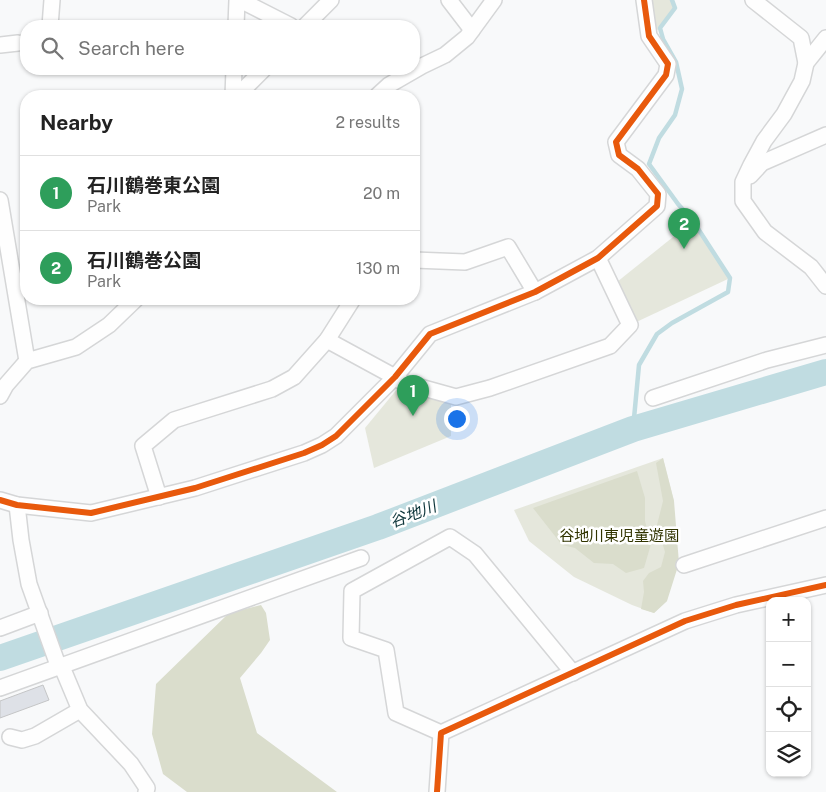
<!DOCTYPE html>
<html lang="en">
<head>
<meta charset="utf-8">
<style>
  body { margin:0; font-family:"Public Sans","Noto Sans JP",sans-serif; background:#f2f2f2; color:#222 }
  .controls { position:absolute; right:15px; bottom:15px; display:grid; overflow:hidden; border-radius:10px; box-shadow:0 1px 4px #0004 }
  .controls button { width:45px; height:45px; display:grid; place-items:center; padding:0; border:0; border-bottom:1px solid #e0e0e0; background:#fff; color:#222; font:25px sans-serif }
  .you { position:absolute; left:456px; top:418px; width:18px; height:18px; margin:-12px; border:4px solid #fff; border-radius:50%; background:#1a73e8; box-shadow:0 0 0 8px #1a73e833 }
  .badge { display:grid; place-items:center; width:32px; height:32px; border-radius:50%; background:#7d7e7e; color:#fff; font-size:16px; font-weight:700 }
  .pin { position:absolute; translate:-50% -41px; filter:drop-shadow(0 1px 2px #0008) }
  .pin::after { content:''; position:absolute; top:26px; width:18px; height:15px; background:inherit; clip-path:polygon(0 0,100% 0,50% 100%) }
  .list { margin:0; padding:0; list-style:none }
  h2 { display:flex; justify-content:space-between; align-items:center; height:65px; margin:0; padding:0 20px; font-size:21px }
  h2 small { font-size:16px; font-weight:400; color:#767676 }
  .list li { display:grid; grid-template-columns:32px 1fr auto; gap:15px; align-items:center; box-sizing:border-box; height:75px; padding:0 20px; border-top:1px solid #e0e0e0 }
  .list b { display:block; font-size:19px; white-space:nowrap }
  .list p { margin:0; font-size:16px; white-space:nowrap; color:#767676 }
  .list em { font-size:16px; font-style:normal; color:#767676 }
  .icon { flex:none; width:28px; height:28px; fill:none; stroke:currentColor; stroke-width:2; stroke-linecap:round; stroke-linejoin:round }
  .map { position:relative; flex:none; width:826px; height:792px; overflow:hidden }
  .search { position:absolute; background:#fff; box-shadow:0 1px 4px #0004; left:20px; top:20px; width:400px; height:55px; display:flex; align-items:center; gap:12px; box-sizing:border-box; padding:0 18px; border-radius:20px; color:#767676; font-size:19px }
  .panel { position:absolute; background:#fff; box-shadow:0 1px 4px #0004; left:20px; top:90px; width:400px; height:215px; border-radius:20px }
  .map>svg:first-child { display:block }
  .green { fill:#e5e7dc }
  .forest { fill:#daddcc }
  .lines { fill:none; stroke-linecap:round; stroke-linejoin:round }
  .stream { stroke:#c0dce1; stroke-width:4.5 }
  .river { stroke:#c0dce1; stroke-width:26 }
  .building { fill:#dee1e7; stroke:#c4c5c6 }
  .minor-casing { stroke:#d5d6d7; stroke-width:18 }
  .minor { stroke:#fefefe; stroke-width:15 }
  .cycleway-casing { stroke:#fff; stroke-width:9 }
  .cycleway { stroke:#e8590c; stroke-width:6 }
  .labels { text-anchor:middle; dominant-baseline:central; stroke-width:5; stroke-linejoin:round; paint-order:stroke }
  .park-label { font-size:15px; fill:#313400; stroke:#fff }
  .water-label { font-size:16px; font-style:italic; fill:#0d353a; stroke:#fff }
</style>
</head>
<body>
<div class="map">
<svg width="826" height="792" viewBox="0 0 826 792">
  <rect width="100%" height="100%" fill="#f8f9fa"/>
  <g class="green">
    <path d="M644,0H672L675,8L660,28L649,36Z"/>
    <path d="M693,221L730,278L630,325L612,286Z"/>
    <path d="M398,388L451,403V436L374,468L365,428Z"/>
    <path d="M663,458L674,501L667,601L654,613L632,605L574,577L529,541L514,510Z"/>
  </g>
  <g class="forest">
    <path d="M663,458L674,501L679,563L667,601L654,613L641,609L644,592L643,581L649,573L661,567L665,552L657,525L663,501L656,463Z"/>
    <path d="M637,471L645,498V521L651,544L644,568L626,573L613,564L594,563L575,548L562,545L533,508Z"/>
    <path d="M261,605L266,613L270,640L261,653L240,678L257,733L337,792H187L163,774L152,734L156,684L229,613Z"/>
  </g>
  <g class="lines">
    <path class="stream" d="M633,429L639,365L657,334L672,323L728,292L730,278L693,221L678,204L649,164L659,138L675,115L682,89L676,62L663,39L660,28L675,8L672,0"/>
    <path class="river" d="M0,658L378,527L633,429L826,372"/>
  </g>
  <path class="building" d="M43,685L49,700L0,718V701Z"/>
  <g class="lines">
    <defs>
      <g id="minor">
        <path d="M240,0L291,26"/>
        <path d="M449,0L472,30"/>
        <path d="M753,0L801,38L806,63"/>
        <path d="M50,26L52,0"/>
        <path d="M236,26L237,0"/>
        <path d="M305,26L331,0"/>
        <path d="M826,38L806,63L802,81L784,114L764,141L751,165L743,182V201L765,232L811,267L826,286"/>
        <path d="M0,45L18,43"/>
        <path d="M233,96L234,69"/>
        <path d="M237,96L264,69"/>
        <path d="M377,96L389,85L422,66L445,55L467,37L494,0"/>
        <path d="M750,176L762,163L826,135"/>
        <path d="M0,200L27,361"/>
        <path d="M414,260L465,262L508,247L535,292"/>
        <path d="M327,340L395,377L405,384L420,387L456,397L490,388L610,346L630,325L598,258"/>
        <path d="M0,396L6,385L27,361L76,347L109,325L136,299"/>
        <path d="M653,398L767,360L826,345"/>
        <path d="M159,497L143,446L174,420L272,389L294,377L327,340L353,299"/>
        <path d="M0,500L17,505L91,513L195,488L304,453L322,445L336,436L395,377L430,334L535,292L598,258L657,206L658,194L638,169L619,155L616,142L666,75L668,64L649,36L644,0"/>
        <path d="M17,505L21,540L29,584L59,668"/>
        <path d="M684,565L826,518"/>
        <path d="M0,628L40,613"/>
        <path d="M62,667L80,710L131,764L147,788L146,792"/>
        <path d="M0,688L361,558"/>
        <path d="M441,733L396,713L386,650L351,638L352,591L450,537L475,554L573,673"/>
        <path d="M10,737L22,740L35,736L80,710"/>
        <path d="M437,792L441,733L685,621L736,605L826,585"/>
      </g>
    </defs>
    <use href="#minor" class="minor-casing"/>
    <use href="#minor" class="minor"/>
    <defs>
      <g id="cycleway">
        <path d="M0,500L17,505L91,513L195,488L304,453L322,445L336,436L395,377L430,334L535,292L598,258L657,206L658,194L638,169L619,155L616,142L666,75L668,64L649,36L644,0"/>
        <path d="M437,792L441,733L685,621L736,605L826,585"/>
      </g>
    </defs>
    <use href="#cycleway" class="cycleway-casing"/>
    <use href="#cycleway" class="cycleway"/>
  </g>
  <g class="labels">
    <g class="park-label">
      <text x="619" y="535">谷地川東児童遊園</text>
    </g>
    <g class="water-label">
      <text transform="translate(413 514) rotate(-21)">谷地川</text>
    </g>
  </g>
</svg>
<div class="controls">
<button>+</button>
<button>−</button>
<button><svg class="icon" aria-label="locate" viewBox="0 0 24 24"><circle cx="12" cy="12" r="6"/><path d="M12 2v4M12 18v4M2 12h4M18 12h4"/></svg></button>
<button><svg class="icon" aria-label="layers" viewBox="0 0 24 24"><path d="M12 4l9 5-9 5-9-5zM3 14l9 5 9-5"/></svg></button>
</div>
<div class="you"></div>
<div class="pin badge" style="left:413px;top:416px;background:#2e9e5b">1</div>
<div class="pin badge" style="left:684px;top:249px;background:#2e9e5b">2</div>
<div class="search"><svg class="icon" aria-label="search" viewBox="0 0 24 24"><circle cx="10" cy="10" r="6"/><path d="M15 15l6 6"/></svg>Search here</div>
<section class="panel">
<h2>Nearby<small>2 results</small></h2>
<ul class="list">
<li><span class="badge" style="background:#2e9e5b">1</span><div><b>石川鶴巻東公園</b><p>Park</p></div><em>20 m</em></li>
<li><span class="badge" style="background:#2e9e5b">2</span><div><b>石川鶴巻公園</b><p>Park</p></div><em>130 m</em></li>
</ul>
</section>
</div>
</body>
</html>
